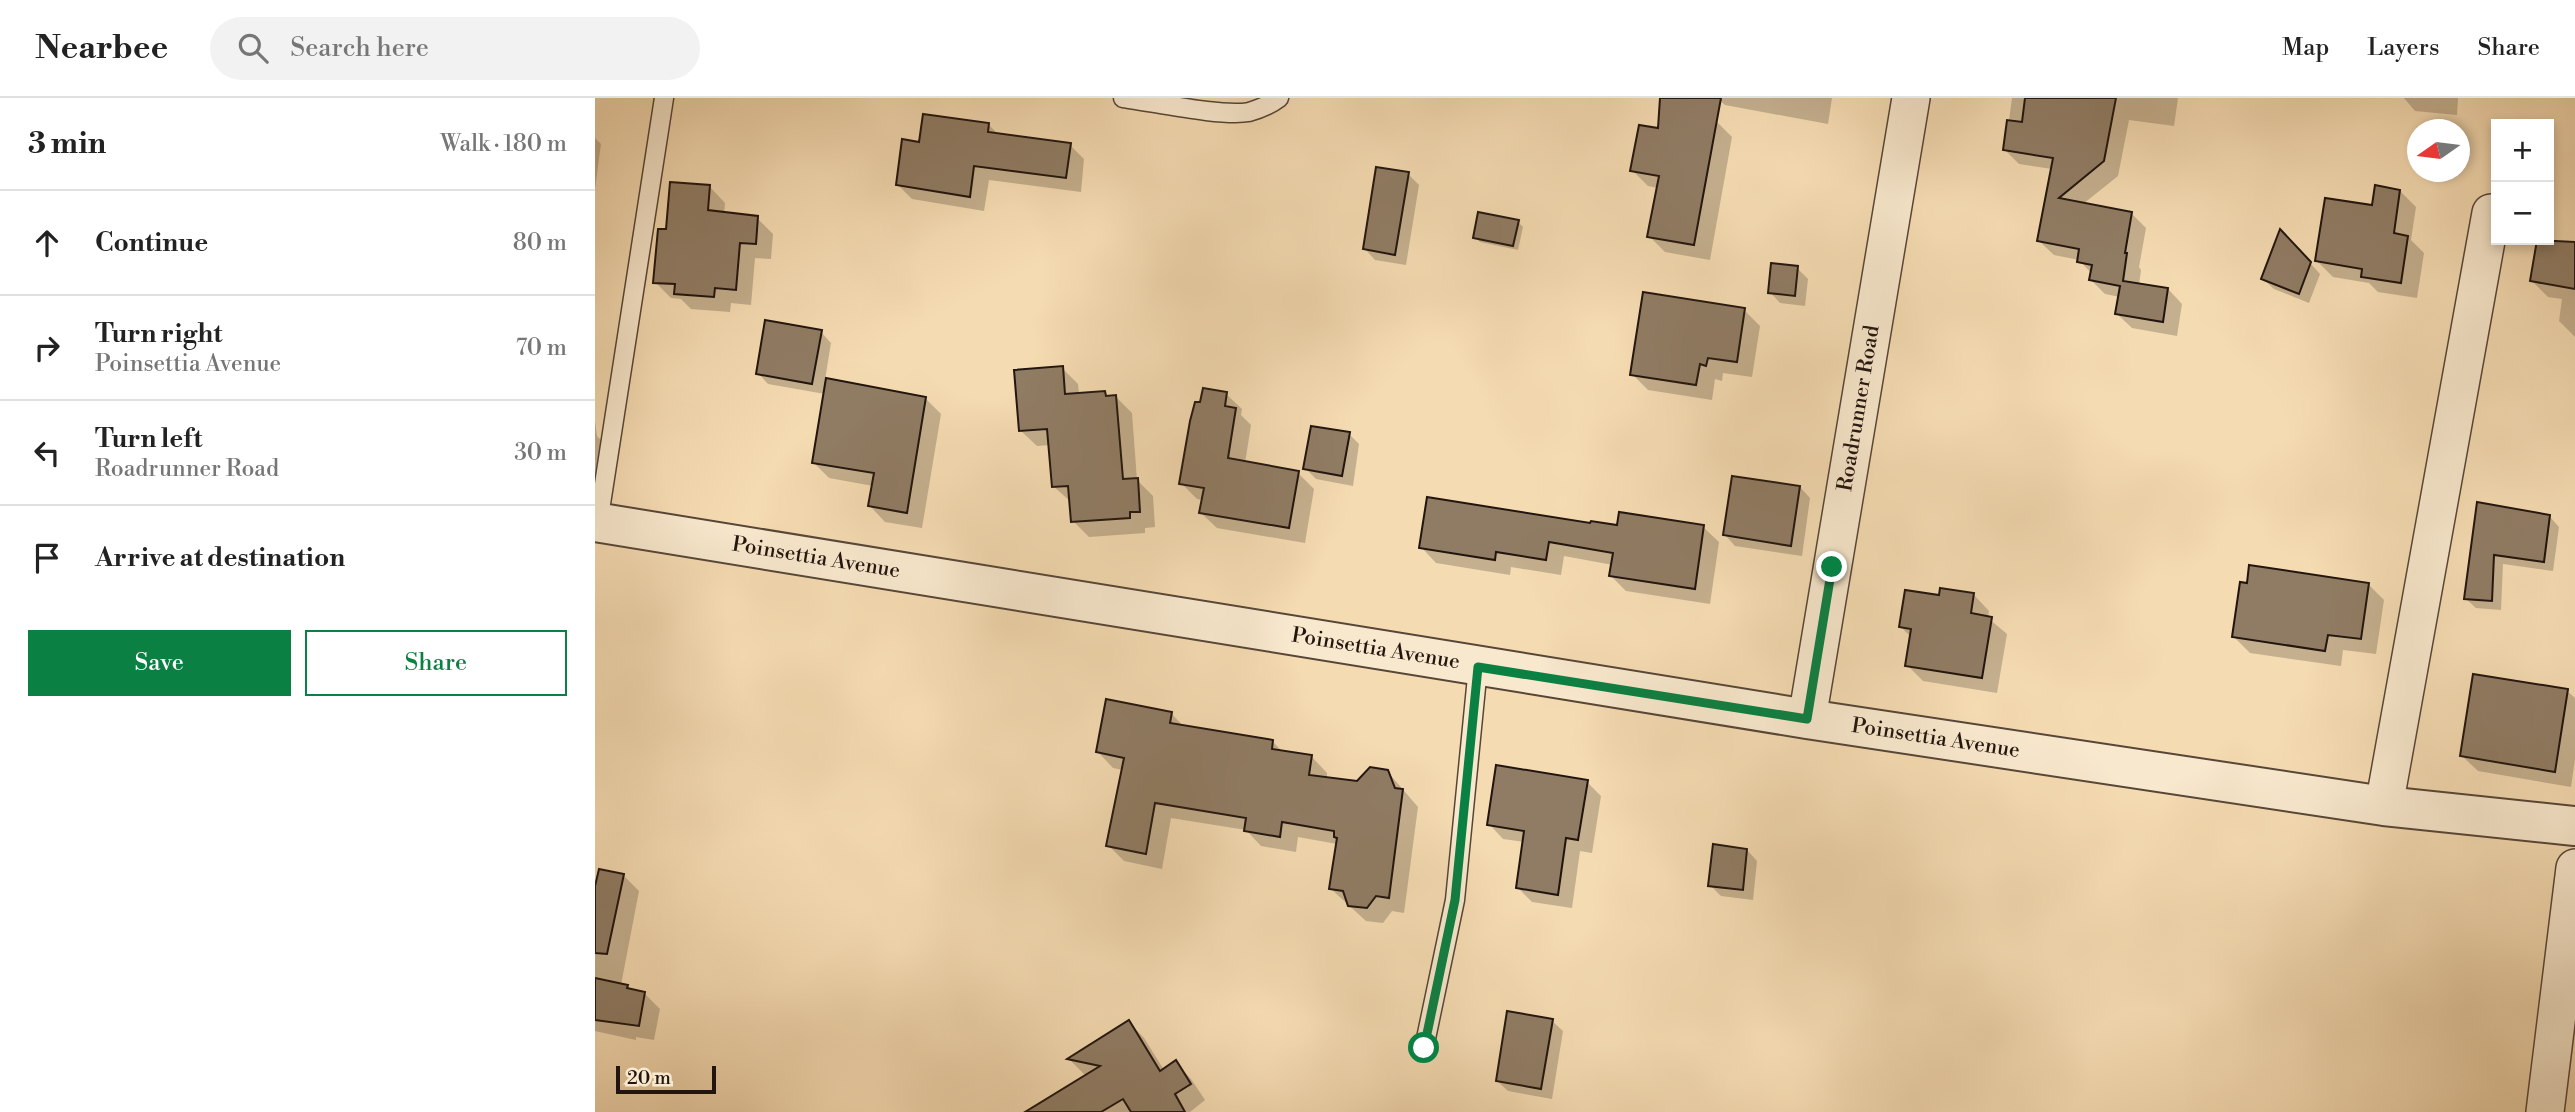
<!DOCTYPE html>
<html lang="en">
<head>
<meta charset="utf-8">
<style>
  body { margin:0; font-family:"Libre Bodoni",serif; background:#f2f2f2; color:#222 }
  .controls { position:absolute; right:21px; top:21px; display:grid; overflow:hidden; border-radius:0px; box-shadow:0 4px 10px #0003 }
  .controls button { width:63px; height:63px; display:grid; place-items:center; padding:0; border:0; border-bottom:2px solid #e0e0e0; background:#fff; color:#222; font:35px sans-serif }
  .compass { position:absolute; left:1812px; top:21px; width:63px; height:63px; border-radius:50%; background:#fff; box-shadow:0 4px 10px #0003; rotate:256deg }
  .scale { position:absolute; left:21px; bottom:18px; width:100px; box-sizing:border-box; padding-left:7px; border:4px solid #22150f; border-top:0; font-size:19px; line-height:24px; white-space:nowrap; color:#22150f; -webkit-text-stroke:5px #f8e8cd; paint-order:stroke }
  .stop { position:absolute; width:21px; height:21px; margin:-16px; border:5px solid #0b8043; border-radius:50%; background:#fff }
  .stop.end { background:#0b8043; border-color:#fff; box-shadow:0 2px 7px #0008 }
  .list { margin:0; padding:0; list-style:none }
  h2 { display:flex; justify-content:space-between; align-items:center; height:91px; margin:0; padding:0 28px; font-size:30px }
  h2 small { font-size:23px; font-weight:400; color:#767676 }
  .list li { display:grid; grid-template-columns:46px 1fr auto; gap:21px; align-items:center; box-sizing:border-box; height:105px; padding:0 28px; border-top:2px solid #e0e0e0 }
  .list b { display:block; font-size:26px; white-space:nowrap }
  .list p { margin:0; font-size:23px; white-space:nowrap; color:#767676 }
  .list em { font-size:23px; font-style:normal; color:#767676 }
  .actions { display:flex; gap:14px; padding:21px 28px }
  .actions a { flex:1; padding:16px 0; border:2px solid #0b8043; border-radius:0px; text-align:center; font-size:24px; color:#0b8043 }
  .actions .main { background:#0b8043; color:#fff }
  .icon { flex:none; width:38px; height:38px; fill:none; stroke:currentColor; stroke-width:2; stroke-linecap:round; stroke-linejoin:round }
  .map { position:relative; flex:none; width:1980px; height:1014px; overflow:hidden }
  header { display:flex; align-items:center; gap:42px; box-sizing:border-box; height:98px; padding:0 35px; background:#fff; border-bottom:2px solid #e0e0e0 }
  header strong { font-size:33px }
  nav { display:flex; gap:38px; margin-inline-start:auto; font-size:24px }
  .search { width:490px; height:63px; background:#f2f2f2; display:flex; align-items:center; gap:18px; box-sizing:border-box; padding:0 24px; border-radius:38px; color:#767676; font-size:26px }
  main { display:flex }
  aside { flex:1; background:#fff }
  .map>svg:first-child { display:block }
  .shadow { fill:#0003 }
  .building { fill:#907c64; stroke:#22150f; stroke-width:2 }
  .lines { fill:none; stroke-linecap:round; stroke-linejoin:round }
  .service-casing { stroke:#574638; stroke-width:21 }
  .minor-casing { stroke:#574638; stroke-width:40 }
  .tertiary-casing { stroke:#574638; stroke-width:42 }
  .service { stroke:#f8e8cd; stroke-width:18 }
  .minor { stroke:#f8e8cd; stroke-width:37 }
  .tertiary { stroke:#f8e8cd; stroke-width:38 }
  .route { stroke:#0b8043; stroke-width:9 }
  .labels { text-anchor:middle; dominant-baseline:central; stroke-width:6; stroke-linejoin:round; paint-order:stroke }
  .street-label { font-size:21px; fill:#22150f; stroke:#f8e8cd }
</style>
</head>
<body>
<header>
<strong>Nearbee</strong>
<div class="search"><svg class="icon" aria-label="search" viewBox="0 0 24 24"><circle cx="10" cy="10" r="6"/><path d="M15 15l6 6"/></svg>Search here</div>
<nav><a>Map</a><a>Layers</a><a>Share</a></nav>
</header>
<main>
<aside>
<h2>3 min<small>Walk · 180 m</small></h2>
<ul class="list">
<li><svg class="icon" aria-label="ahead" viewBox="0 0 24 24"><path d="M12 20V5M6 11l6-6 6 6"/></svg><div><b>Continue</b></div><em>80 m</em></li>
<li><svg class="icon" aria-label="right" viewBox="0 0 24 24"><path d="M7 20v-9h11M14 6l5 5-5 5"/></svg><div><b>Turn right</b><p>Poinsettia Avenue</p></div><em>70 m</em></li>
<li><svg class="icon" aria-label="left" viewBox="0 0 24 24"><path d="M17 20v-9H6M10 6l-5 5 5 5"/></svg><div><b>Turn left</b><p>Roadrunner Road</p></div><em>30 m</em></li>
<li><svg class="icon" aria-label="arrive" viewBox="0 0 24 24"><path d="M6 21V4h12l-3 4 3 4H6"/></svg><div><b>Arrive at destination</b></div></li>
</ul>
<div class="actions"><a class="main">Save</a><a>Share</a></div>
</aside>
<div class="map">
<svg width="1980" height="1014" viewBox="0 0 1980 1014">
  <rect width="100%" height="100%" fill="#f5dbb2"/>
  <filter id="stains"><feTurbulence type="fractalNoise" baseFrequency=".00286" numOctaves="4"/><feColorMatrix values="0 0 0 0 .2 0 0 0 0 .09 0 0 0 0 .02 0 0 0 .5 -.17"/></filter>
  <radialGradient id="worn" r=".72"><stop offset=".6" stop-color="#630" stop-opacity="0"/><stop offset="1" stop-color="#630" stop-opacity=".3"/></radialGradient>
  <g class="shadow">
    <path d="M1122,0H1237L1233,26L1130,7Z"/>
    <path d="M1417,0H1583L1579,28L1534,22L1523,78L1488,106L1536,115L1551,130L1544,169L1546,172L1544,187L1573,191L1587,206L1582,238L1537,230L1522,216L1525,199L1510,196L1496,182L1497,176L1484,162L1459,157L1444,143L1457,71L1424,66L1410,52Z"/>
    <path d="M1809,0H1863L1862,17L1820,13Z"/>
    <path d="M1121,23L1137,39L1115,162L1070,154L1054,138L1063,90L1053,88L1037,72L1075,35Z"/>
    <path d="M393,26L404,37L475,47L489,61L486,94L394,82L389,113L317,101L302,86L326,46Z"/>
    <path d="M0,40L6,46L0,91Z"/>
    <path d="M813,76L824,87L811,167L780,162L770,151Z"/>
    <path d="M115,89L130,105L129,116L162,120L178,136L176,161L160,160L156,207L136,205L135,214L96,211L86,201L76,200L60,184Z"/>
    <path d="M1805,93L1821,109L1816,142L1829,155L1822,200L1783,194L1774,185L1738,179L1722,163L1778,109Z"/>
    <path d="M923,124L928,129L923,152L885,144L880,139Z"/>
    <path d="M1944,142L1980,147V239L1964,223L1967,201L1953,199L1937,183Z"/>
    <path d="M1696,144L1725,176L1714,205L1679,191L1668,181Z"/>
    <path d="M1202,170L1213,181L1210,208L1185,205L1175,194Z"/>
    <path d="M1149,212L1165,228L1157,279L1128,275L1127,283L1120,281L1117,302L1053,292L1037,276Z"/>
    <path d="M226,234L236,245L230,282L330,300L346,316L327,430L290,424L275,408L278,388L234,380L218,364L230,296L173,286L163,275Z"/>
    <path d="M467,270L483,286L484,296L509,295L514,299H521L537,315L542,382L558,398L560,429L550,430V435L494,439L478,423L476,404L458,388L455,347L442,348L426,333Z"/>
    <path d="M631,296L647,311L646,317L656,327L650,365L703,375L719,391L710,445L622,430L606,415L608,402L602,401L586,385Z"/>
    <path d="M0,323L2,338L13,349L9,378L0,377Z"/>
    <path d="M754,336L764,346L758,388L721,381L710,370Z"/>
    <path d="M1205,389L1215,400L1207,458L1140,448L1130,437Z"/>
    <path d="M1884,406L1955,419L1964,429L1958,473L1908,466L1906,512L1881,510L1871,501Z"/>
    <path d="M997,427L1108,429L1124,444L1115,506L1031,493L1016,478L1018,467L969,458L966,477L916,469L915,477L841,465L826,449Z"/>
    <path d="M1773,486L1789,502L1781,556L1748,552L1746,568L1655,555L1639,539Z"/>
    <path d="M1379,497L1394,513L1393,520L1412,536L1402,595L1328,583L1312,567L1317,540L1306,529Z"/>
    <path d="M1972,593L1980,600V661L1976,689L1883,673L1867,658Z"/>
    <path d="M576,615L589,629L677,643L688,654L717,659L732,675V681L763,685L792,673L823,709L809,815L797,813L788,825L771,823L736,791L742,746L703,739L701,754L666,748L651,732L576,720L567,771L529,763L513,747L528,672L518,670L503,654Z"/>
    <path d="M992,684L1006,698L997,755L985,753L977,810L937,804L923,790L930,744L908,741L894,726Z"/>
    <path d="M1152,752L1162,763L1158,802L1126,798L1115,787Z"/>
    <path d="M28,777L44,793L26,887L32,888L37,893L49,895L65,911L59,942L41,939V942L0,933V797Z"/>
    <path d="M957,923L968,933L957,1001L913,993L902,983Z"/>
    <path d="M534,924L549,940L569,972L581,965L596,981L610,1002L595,1014H460L494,977L489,976L474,961Z"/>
  </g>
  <g class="building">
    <path d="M1065,0H1126L1099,147L1052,139L1064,78L1035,73L1044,27L1063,30Z"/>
    <path d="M1430,0H1521L1509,63L1464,100L1537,114L1530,155H1532L1528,183L1573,190L1568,224L1520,216L1525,188L1494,182L1497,167L1482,164L1484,151L1442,143L1458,60L1408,52L1412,22L1427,24Z"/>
    <path d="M328,16L394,25L393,34L476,45L471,80L379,68L375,99L301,87L307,41L324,44Z"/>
    <path d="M781,69L814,74L800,157L768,151Z"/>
    <path d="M75,84L115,87L113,112L163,118L161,146L145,145L141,192L120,190L119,199L79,196L80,186L58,185L63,131H71Z"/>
    <path d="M1780,87L1805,92L1799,135L1813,138L1806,185L1766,179L1767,171L1720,163L1730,100L1777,107Z"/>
    <path d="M883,114L924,122L918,148L878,140Z"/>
    <path d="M1685,131L1716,164L1704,196L1666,181Z"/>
    <path d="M1942,142L1980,144V191L1935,183Z"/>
    <path d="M1176,165L1203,168L1200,198L1173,195Z"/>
    <path d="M1048,194L1150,210L1142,264L1113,260L1111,268L1105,266L1101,287L1035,277Z"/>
    <path d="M170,222L227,232L217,286L161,276Z"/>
    <path d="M468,268L470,296L510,293L511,298L521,297L528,381L543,380L545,414H535V420L476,424L473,388L457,389L452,331L424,333L419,272Z"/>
    <path d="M231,280L331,299L312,415L273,408L279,375L217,365Z"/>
    <path d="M608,290L632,294L630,308L641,310L633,360L704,373L694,430L604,415L609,390L584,386L595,323L600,304H605Z"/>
    <path d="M716,328L755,334L747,378L708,371Z"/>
    <path d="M1137,378L1205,388L1196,448L1128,437Z"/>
    <path d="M832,399L995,425L996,423L1022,427L1024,414L1109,427L1100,491L1014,478L1018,455L954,444L951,462L901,454L900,462L824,450Z"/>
    <path d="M1882,404L1955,417L1949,464L1899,457L1897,503L1869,501Z"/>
    <path d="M1654,467L1774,485L1766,541L1733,537L1730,553L1637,539L1645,484L1652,485Z"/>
    <path d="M1345,490L1379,495L1376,515L1397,519L1387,580L1310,568L1316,531L1304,529L1310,492L1344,497Z"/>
    <path d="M1878,576L1973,591L1960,674L1865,658Z"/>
    <path d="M511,601L577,614L575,625L678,642L677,651L717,657L714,677L762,683L775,669L793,672L800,690L808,691L794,800L781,798L772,810L753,808L748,793L734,791L742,740L739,739V733L687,724L685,739L649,733L651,720L560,705L551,756L511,748L529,660L501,654Z"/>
    <path d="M901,667L993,682L983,742L971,740L963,797L921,790L929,733L892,727Z"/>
    <path d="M1118,746L1152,751L1148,792L1113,788Z"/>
    <path d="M4,771L29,776L12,856L0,855V788Z"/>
    <path d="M0,880L33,887L32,890L50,894L44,928L0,922Z"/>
    <path d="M912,913L958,921L946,991L901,983Z"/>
    <path d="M534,922L565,973L581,962L596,986L580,996L590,1014H536L528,1001L506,1014H430L505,968L472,961Z"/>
  </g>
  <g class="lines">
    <defs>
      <g id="service">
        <path d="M528,0C559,4 627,19 654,14C664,11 675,7 684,0"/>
        <path d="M3,425L69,0"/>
        <path d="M829,950L860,802L883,569"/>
      </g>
      <g id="minor">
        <path id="s1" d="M1212,621L1316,0"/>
        <path d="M1789,708L1896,115"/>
        <path d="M1950,1014L1980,770"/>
      </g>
      <g id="tertiary">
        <path id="s2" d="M0,424L1212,621L1789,708L1980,728"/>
      </g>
    </defs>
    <use href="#service" class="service-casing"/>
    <use href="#minor" class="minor-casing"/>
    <use href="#tertiary" class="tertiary-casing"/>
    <use href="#service" class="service"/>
    <use href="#minor" class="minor"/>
    <use href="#tertiary" class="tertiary"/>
  </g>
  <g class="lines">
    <path class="route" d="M829,950L860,802L883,569L1212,621L1237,469"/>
  </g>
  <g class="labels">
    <g class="street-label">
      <text stroke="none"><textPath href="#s1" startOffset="315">Roadrunner Road</textPath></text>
      <text stroke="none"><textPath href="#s2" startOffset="224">Poinsettia Avenue</textPath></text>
      <text stroke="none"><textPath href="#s2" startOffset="791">Poinsettia Avenue</textPath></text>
      <text stroke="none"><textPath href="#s2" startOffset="1358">Poinsettia Avenue</textPath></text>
    </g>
  </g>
  <rect width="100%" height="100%" filter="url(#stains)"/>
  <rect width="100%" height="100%" fill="url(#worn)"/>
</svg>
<div class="controls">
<button>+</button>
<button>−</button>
</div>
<svg class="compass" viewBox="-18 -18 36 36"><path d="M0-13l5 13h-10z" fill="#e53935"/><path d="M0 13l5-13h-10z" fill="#767676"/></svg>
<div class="scale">20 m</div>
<div class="stop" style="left:829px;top:950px"></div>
<div class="stop end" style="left:1237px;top:469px"></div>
</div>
</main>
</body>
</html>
